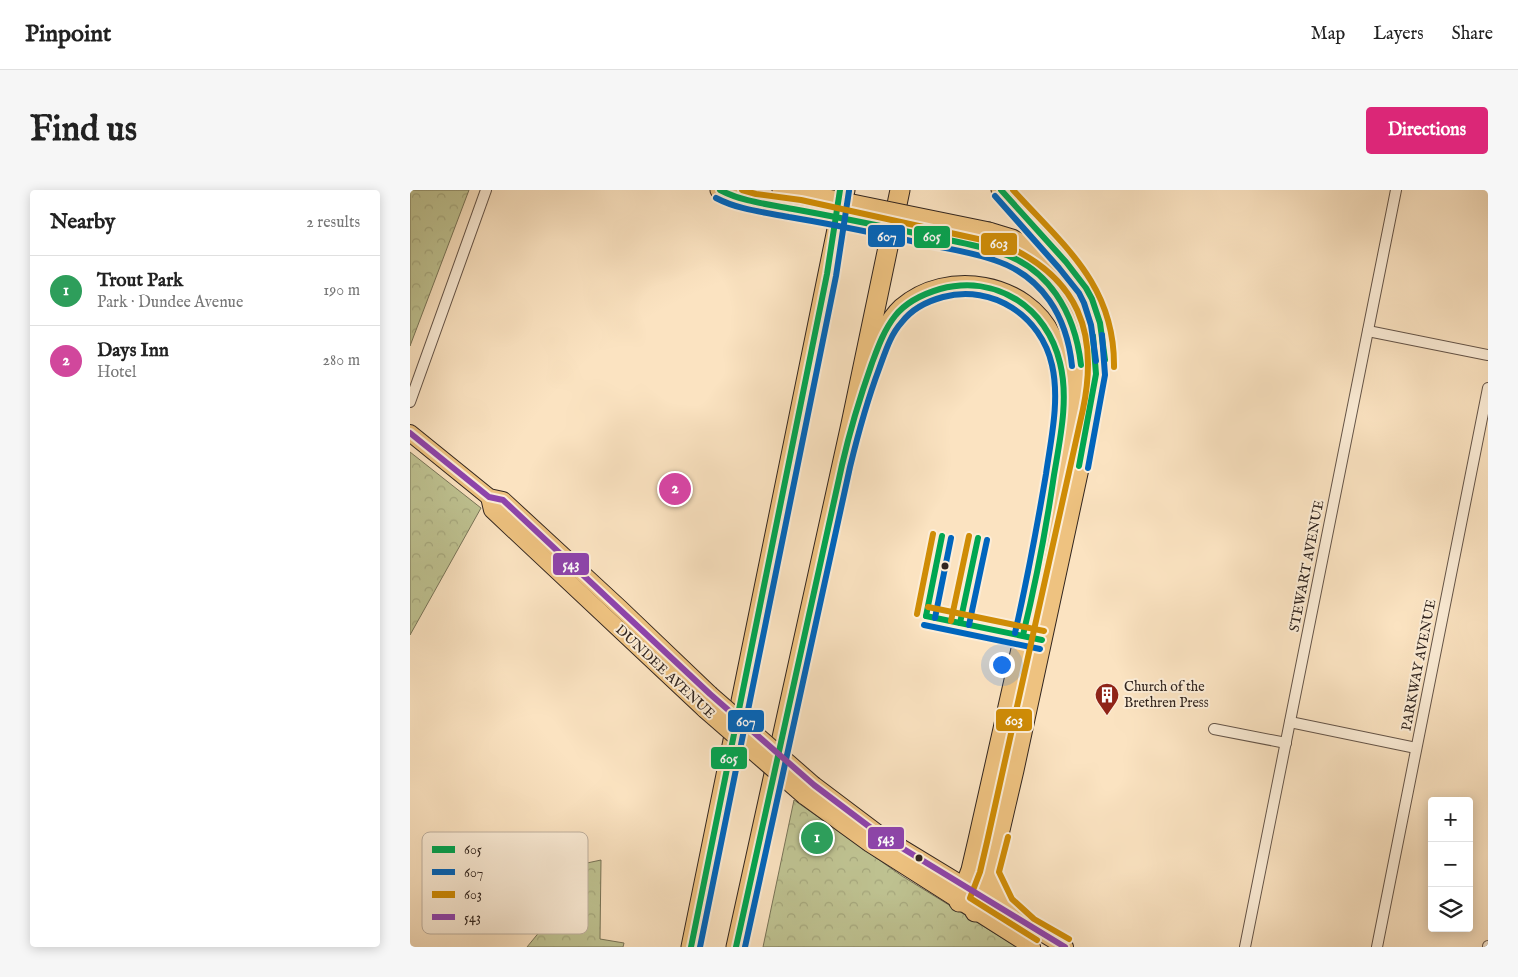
<!DOCTYPE html>
<html lang="en">
<head>
<meta charset="utf-8">
<style>
  body { margin:0; font-family:"IM FELL English",serif; background:#f6f6f6; color:#222 }
  .controls { position:absolute; right:15px; bottom:15px; display:grid; overflow:hidden; border-radius:5px; box-shadow:0 2px 12px #0003 }
  .controls button { width:45px; height:45px; display:grid; place-items:center; padding:0; border:0; border-bottom:1px solid #e0e0e0; background:#fff; color:#222; font:25px sans-serif }
  .you { position:absolute; left:591px; top:474px; width:18px; height:18px; margin:-12px; border:4px solid #fff; border-radius:50%; background:#1a73e8; box-shadow:0 0 0 8px #1a73e833 }
  .badge { display:grid; place-items:center; width:32px; height:32px; border-radius:50%; background:#db2777; color:#fff; font-size:16px; font-weight:700 }
  .pin { position:absolute; translate:-50% -50%; border:2px solid #fff; box-shadow:0 1px 5px #0006 }
  .list { margin:0; padding:0; list-style:none }
  h2 { display:flex; justify-content:space-between; align-items:center; height:65px; margin:0; padding:0 20px; font-size:21px }
  h2 small { font-size:16px; font-weight:400; color:#767676 }
  .list li { display:grid; grid-template-columns:32px 1fr auto; gap:15px; align-items:center; box-sizing:border-box; height:70px; padding:0 20px; border-top:1px solid #e0e0e0 }
  .list b { display:block; font-size:19px; white-space:nowrap }
  .list p { margin:0; font-size:16px; white-space:nowrap; color:#767676 }
  .list em { font-size:16px; font-style:normal; color:#767676 }
  .icon { flex:none; width:28px; height:28px; fill:none; stroke:currentColor; stroke-width:2; stroke-linecap:round; stroke-linejoin:round }
  .map { position:relative; flex:none; width:1078px; height:757px; overflow:hidden; border-radius:5px }
  header { display:flex; align-items:center; gap:30px; box-sizing:border-box; height:70px; padding:0 25px; background:#fff; border-bottom:1px solid #e0e0e0 }
  header strong { font-size:24px }
  nav { display:flex; gap:28px; margin-inline-start:auto; font-size:18px }
  .intro { display:flex; align-items:center; justify-content:space-between; box-sizing:border-box; height:120px; padding:0 30px }
  h1 { margin:0; font-size:35px }
  .button { padding:12px 22px; border-radius:5px; background:#db2777; color:#fff; font-size:18px; font-weight:700 }
  main { display:flex; gap:30px; padding:0 30px }
  aside { flex:1; background:#fff; border-radius:5px; box-shadow:0 2px 12px #0003 }
  .map>svg:first-child { display:block }
  .park { fill:url(#park-crowns); stroke:#787458 }
  .lines { fill:none; stroke-linecap:round; stroke-linejoin:round }
  .minor-casing { stroke:#645448; stroke-width:12 }
  .primary-casing { stroke:#31251f; stroke-width:18 }
  .motorway-casing { stroke:#31251f; stroke-width:21 }
  .minor { stroke:#fcedd7; stroke-width:10 }
  .primary { stroke:#eec280; stroke-width:16 }
  .motorway { stroke:#eec280; stroke-width:19 }
  .primary-bridge-casing { stroke:#31251f; stroke-width:18; stroke-linecap:butt }
  .motorway-bridge-casing { stroke:#31251f; stroke-width:21; stroke-linecap:butt }
  .primary-bridge { stroke:#eec280; stroke-width:16 }
  .motorway-bridge { stroke:#eec280; stroke-width:19 }
  .bus-1-casing { stroke:#fcedd7; stroke-width:10 }
  .bus-2-casing { stroke:#fcedd7; stroke-width:10 }
  .bus-3-casing { stroke:#fcedd7; stroke-width:10 }
  .bus-4-casing { stroke:#fcedd7; stroke-width:10 }
  .bus-1 { stroke:#00a651; stroke-width:6 }
  .bus-2 { stroke:#0065bd; stroke-width:6 }
  .bus-3 { stroke:#cf8c06; stroke-width:6 }
  .bus-4 { stroke:#8e44ad; stroke-width:6 }
  .bus-dot { fill:#31251f; stroke:#fcedd7; stroke-width:2 }
  .labels { text-anchor:middle; dominant-baseline:central; stroke-width:4; stroke-linejoin:round; paint-order:stroke }
  .street-label { font-size:14px; fill:#31251f; stroke:#fcedd7 }
  .poi-label { font-size:14px; fill:#31251f; stroke:#fcedd7; text-anchor:start }
  .key { fill:#fcedd7; stroke:#bfb1a0; stroke-width:1 }
  .key-label { font-size:14px; fill:#31251f }
  .line-badge { stroke:#fcedd7; stroke-width:2 }
  .badge-label { font-size:14px; text-anchor:middle; font-weight:bold; fill:#fff }
</style>
</head>
<body>
<header>
<strong>Pinpoint</strong>
<nav><a>Map</a><a>Layers</a><a>Share</a></nav>
</header>
<div class="intro"><h1>Find us</h1><a class="button">Directions</a></div>
<main>
<aside>
<h2>Nearby<small>2 results</small></h2>
<ul class="list">
<li><span class="badge" style="background:#2e9e5b">1</span><div><b>Trout Park</b><p>Park · Dundee Avenue</p></div><em>190 m</em></li>
<li><span class="badge" style="background:#d1479c">2</span><div><b>Days Inn</b><p>Hotel</p></div><em>280 m</em></li>
</ul>
</aside>
<div class="map">
<svg width="1078" height="757" viewBox="0 0 1078 757">
  <defs>
    <pattern id="park-crowns" width="20" height="18" patternUnits="userSpaceOnUse" patternTransform="scale(1.25)"><rect width="20" height="18" fill="#bfc392"/><path d="M2 6a3 3 0 1 1 6 0M12 15a3 3 0 1 1 6 0" fill="none" stroke="#a5a77d"/></pattern>
  </defs>
  <rect width="100%" height="100%" fill="#fbe3c1"/>
  <filter id="stains"><feTurbulence type="fractalNoise" baseFrequency=".004" numOctaves="4"/><feColorMatrix values="0 0 0 0 .2 0 0 0 0 .09 0 0 0 0 .02 0 0 0 .5 -.17"/></filter>
  <radialGradient id="worn" r=".72"><stop offset=".6" stop-color="#630" stop-opacity="0"/><stop offset="1" stop-color="#630" stop-opacity=".3"/></radialGradient>
  <g class="park">
    <path d="M0,0H59L0,156Z"/>
    <path d="M0,262L71,318L0,445Z"/>
    <path d="M384,610L492,686L607,757H353Z"/>
    <path d="M191,670L190,749L214,753L213,757H117L149,718L161,695L177,673Z"/>
  </g>
  <g class="lines">
    <defs>
      <g id="minor">
        <path d="M958,141L1078,165"/>
        <path d="M0,212L76,0"/>
        <path d="M880,532L1006,558"/>
        <path d="M804,539L876,553"/>
        <path d="M835,757L986,0"/>
        <path d="M967,757L1078,198"/>
        <path d="M1078,757V756"/>
      </g>
      <g id="primary">
        <path d="M0,243L79,307L93,310L210,418L300,504"/>
        <path d="M79,307L82,320L295,520"/>
        <path d="M404,595L469,644L655,757"/>
        <path d="M394,606L460,654L622,757"/>
      </g>
      <g id="motorway">
        <path d="M310,0C334,14 363,15 389,19"/>
        <path d="M372,0L393,4"/>
        <path d="M591,0L661,78"/>
        <path d="M463,171C470,152 477,132 492,118C537,79 616,92 642,147C655,173 655,202 653,229"/>
        <path d="M580,683C585,707 602,721 619,736"/>
        <path d="M549,712L561,680L568,650C592,543 616,437 640,330C648,296 656,261 663,227C668,202 674,177 669,152C659,105 622,69 576,59"/>
        <path d="M565,722L580,683L604,580L673,260L686,184L685,154L682,140L669,108L661,96L645,77L626,62L602,49L579,42"/>
        <path d="M281,757L435,0"/>
        <path d="M326,757L441,234L490,0"/>
      </g>
    </defs>
    <use href="#minor" class="minor-casing"/>
    <use href="#primary" class="primary-casing"/>
    <use href="#motorway" class="motorway-casing"/>
    <use href="#minor" class="minor"/>
    <use href="#primary" class="primary"/>
    <use href="#motorway" class="motorway"/>
    <defs>
      <g id="primary-bridge">
        <path d="M300,504L404,595"/>
        <path d="M295,520L394,606"/>
      </g>
      <g id="motorway-bridge">
        <path d="M393,4L579,42"/>
        <path d="M389,19L576,59"/>
      </g>
    </defs>
    <use href="#primary-bridge" class="primary-bridge-casing"/>
    <use href="#motorway-bridge" class="motorway-bridge-casing"/>
    <use href="#primary-bridge" class="primary-bridge"/>
    <use href="#motorway-bridge" class="motorway-bridge"/>
    <defs>
      <g id="bus-1">
        <path d="M310,0C333,12 358,14 383,19C427,27 471,36 514,45C538,50 562,54 585,61C639,76 665,123 671,175"/>
        <path d="M591,0L656,72L676,98L682,109L690,133L695,170"/>
        <path d="M669,276L686,184L683,146"/>
        <path d="M516,426L632,450"/>
        <path d="M516,426L532,346"/>
        <path d="M550,433L568,348"/>
        <path d="M281,757L417,84L430,0"/>
        <path d="M326,757L432,275C440,240 450,207 462,173C468,157 474,140 485,126C496,112 513,104 530,99C586,84 637,117 650,173C659,209 650,249 644,285C636,339 626,392 613,445"/>
      </g>
      <g id="bus-2">
        <path d="M585,6L649,78L669,103L674,113L681,135L686,171"/>
        <path d="M306,8C329,20 354,22 379,27C422,34 464,43 506,52C531,58 559,61 584,70C633,86 657,127 662,176"/>
        <path d="M678,278L695,185L692,145"/>
        <path d="M525,428L541,348"/>
        <path d="M514,435L630,459"/>
        <path d="M559,435L577,350"/>
        <path d="M290,757L426,86L439,1"/>
        <path d="M335,757L440,277C448,244 457,211 469,179C475,163 480,145 492,132C502,119 518,111 533,107C583,94 631,126 642,175C650,210 641,249 636,284C627,337 617,390 605,443"/>
      </g>
      <g id="bus-3">
        <path d="M332,0L346,4L391,10L595,55C668,88 689,142 673,219L577,652L570,682L560,708L627,750"/>
        <path d="M603,0C654,56 705,95 704,177"/>
        <path d="M518,417L634,441"/>
        <path d="M507,424L523,344"/>
        <path d="M541,431L559,346"/>
        <path d="M598,647L589,682L602,709L624,729L659,749"/>
      </g>
      <path id="bus-4" d="M0,243L79,307L93,310L300,504L404,595L469,644L655,757"/>
    </defs>
    <use href="#bus-1" class="bus-1-casing"/>
    <use href="#bus-2" class="bus-2-casing"/>
    <use href="#bus-3" class="bus-3-casing"/>
    <use href="#bus-4" class="bus-4-casing"/>
    <use href="#bus-1" class="bus-1"/>
    <use href="#bus-2" class="bus-2"/>
    <use href="#bus-3" class="bus-3"/>
    <use href="#bus-4" class="bus-4"/>
  </g>
  <defs>
    <symbol id="building-pin" viewBox="-11 -11 22 30"><path d="M0 17L-7.5 6A9.5 9.5 0 1 1 7.5 6Z" fill="#8f2418" stroke="#fcedd7"/><path d="M-4-6H4V6H1V3H-1V6H-4ZM-2.5-4.3h1.7v1.8h-1.7ZM.8-4.3h1.7v1.8H.8ZM-2.5-1h1.7V.8h-1.7ZM.8-1h1.7V.8H.8Z" fill="#fff"/></symbol>
  </defs>
  <g fill-rule="evenodd">
    <use href="#building-pin" x="683" y="491" width="28" height="38"/>
  </g>
  <g class="bus-dot">
    <circle cx="535" cy="376" r="4.5"/>
    <circle cx="509" cy="668" r="4.5"/>
  </g>
  <g class="labels">
    <g class="street-label">
      <text transform="translate(897 376) rotate(-79)">STEWART AVENUE</text>
      <text transform="translate(1009 475) rotate(-79)">PARKWAY AVENUE</text>
      <text transform="translate(255 482) rotate(43)">DUNDEE AVENUE</text>
    </g>
    <g class="poi-label">
      <text x="714" y="497">Church of the<tspan x="714" dy="16">Brethren Press</tspan></text>
    </g>
  </g>
  <rect x="12" y="642" width="166" height="102" rx="8" class="key"/>
  <rect x="22" y="656" width="23" height="7" fill="#00a651"/>
  <rect x="22" y="679" width="23" height="6" fill="#0065bd"/>
  <rect x="22" y="701" width="23" height="7" fill="#cf8c06"/>
  <rect x="22" y="724" width="23" height="6" fill="#8e44ad"/>
  <g class="key-label">
    <text x="54" y="664">605</text>
    <text x="54" y="687">607</text>
    <text x="54" y="709">603</text>
    <text x="54" y="732">543</text>
  </g>
  <g class="line-badge">
    <rect x="457" y="34" width="39" height="24" rx="5" fill="#0065bd"/>
    <rect x="503" y="35" width="38" height="24" rx="5" fill="#00a651"/>
    <rect x="570" y="42" width="38" height="24" rx="5" fill="#cf8c06"/>
    <rect x="142" y="362" width="38" height="24" rx="5" fill="#8e44ad"/>
    <rect x="585" y="518" width="38" height="24" rx="5" fill="#cf8c06"/>
    <rect x="317" y="519" width="38" height="24" rx="5" fill="#0065bd"/>
    <rect x="300" y="556" width="38" height="24" rx="5" fill="#00a651"/>
    <rect x="457" y="636" width="38" height="24" rx="5" fill="#8e44ad"/>
  </g>
  <g class="badge-label">
    <text x="477" y="51">607</text>
    <text x="522" y="51">605</text>
    <text x="589" y="58">603</text>
    <text x="161" y="379">543</text>
    <text x="604" y="535">603</text>
    <text x="336" y="536">607</text>
    <text x="319" y="573">605</text>
    <text x="476" y="653">543</text>
  </g>
  <rect width="100%" height="100%" filter="url(#stains)"/>
  <rect width="100%" height="100%" fill="url(#worn)"/>
</svg>
<div class="controls">
<button>+</button>
<button>−</button>
<button><svg class="icon" aria-label="layers" viewBox="0 0 24 24"><path d="M12 4l9 5-9 5-9-5zM3 14l9 5 9-5"/></svg></button>
</div>
<div class="you"></div>
<div class="pin badge" style="left:407px;top:648px;background:#2e9e5b">1</div>
<div class="pin badge" style="left:265px;top:299px;background:#d1479c">2</div>
</div>
</main>
</body>
</html>
